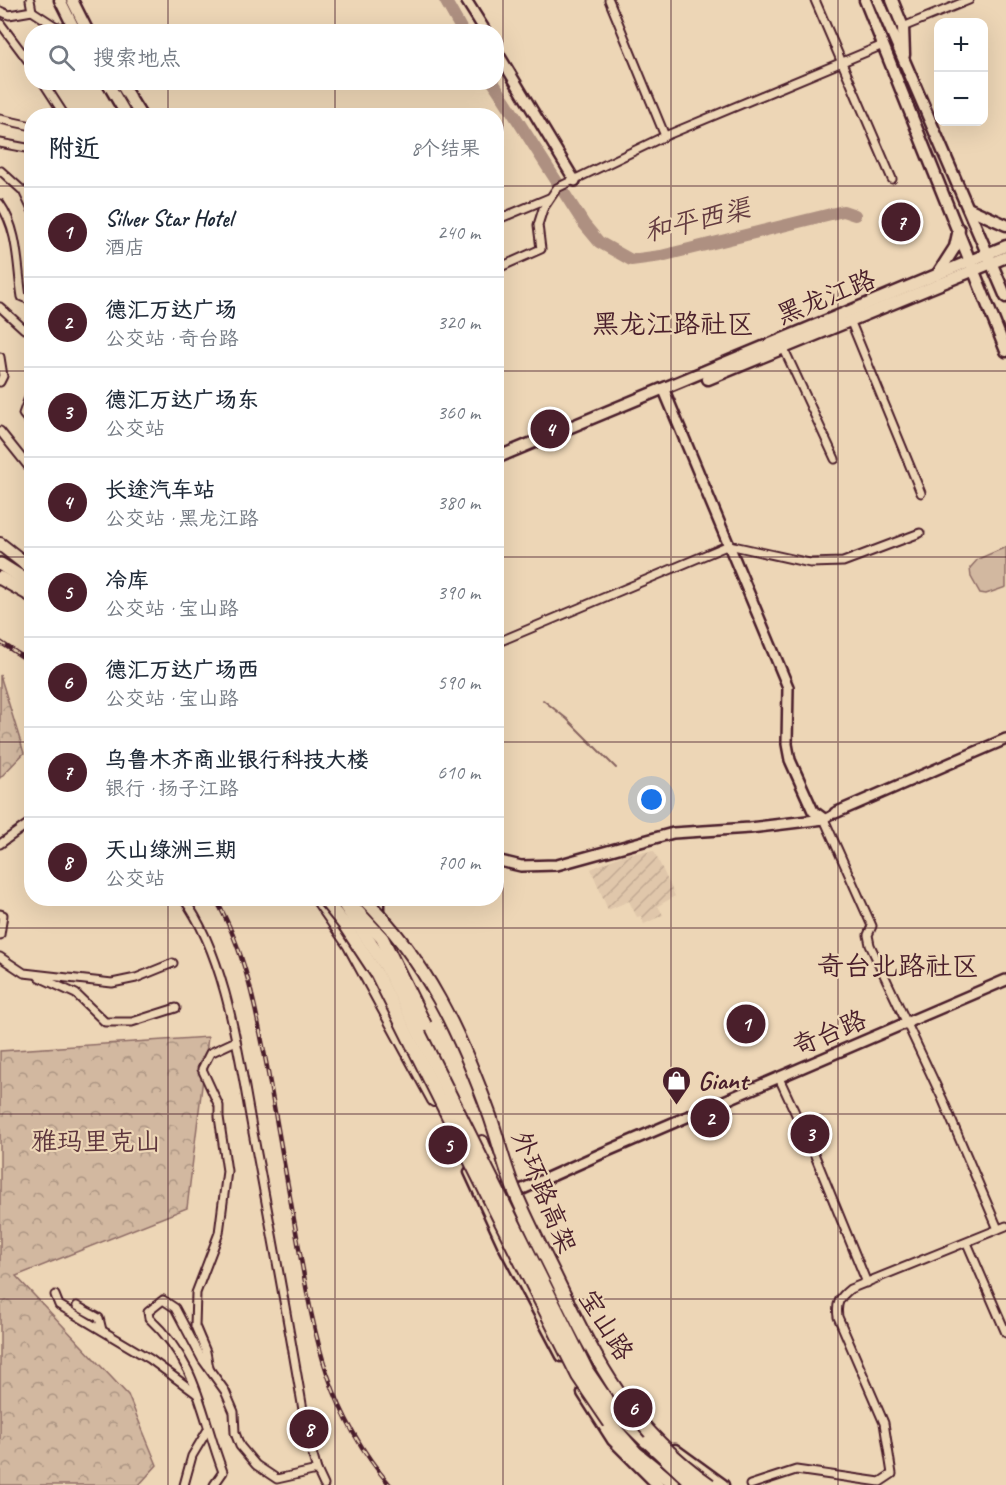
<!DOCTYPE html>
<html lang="zh">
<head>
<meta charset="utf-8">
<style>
  body { margin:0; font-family:Caveat,"LXGW WenKai TC",sans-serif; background:#f6f6f7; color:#1f2937 }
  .controls { position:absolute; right:18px; top:18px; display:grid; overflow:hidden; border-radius:12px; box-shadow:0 6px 24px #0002 }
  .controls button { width:54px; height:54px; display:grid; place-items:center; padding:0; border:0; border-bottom:2px solid #e0e1e3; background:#fff; color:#1f2937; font:30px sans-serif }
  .you { position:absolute; left:652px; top:800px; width:21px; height:21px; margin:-15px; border:4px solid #fff; border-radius:50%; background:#1a73e8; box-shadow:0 0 0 9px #1a73e833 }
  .badge { display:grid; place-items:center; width:39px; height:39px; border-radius:50%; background:#4a1f2b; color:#fff; font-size:20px; font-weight:700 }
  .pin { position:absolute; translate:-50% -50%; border:3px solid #fff; box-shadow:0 2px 6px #0006 }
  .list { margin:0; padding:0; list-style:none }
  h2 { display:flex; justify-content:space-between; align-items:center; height:78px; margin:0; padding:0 24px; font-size:26px }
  h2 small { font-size:20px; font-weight:400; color:#747a83 }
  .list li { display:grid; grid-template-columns:39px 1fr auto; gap:18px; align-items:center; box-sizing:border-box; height:90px; padding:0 24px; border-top:2px solid #e0e1e3 }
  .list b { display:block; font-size:22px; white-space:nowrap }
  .list p { margin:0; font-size:20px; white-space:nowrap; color:#747a83 }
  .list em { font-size:20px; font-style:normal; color:#747a83 }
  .icon { flex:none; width:33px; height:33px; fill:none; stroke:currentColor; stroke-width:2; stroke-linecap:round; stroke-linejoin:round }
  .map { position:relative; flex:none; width:1006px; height:1485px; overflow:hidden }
  .search { position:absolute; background:#fff; box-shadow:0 6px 24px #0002; left:24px; top:24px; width:480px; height:66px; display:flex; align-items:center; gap:15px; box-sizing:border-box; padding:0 21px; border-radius:24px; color:#747a83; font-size:22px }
  .panel { position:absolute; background:#fff; box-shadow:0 6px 24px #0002; left:24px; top:108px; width:480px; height:798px; border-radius:24px }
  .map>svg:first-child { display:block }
  .industrial { fill:url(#industrial-furrows) }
  .forest { fill:url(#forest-crowns); stroke:#8e6c66; stroke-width:1.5 }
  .pitch { fill:#d2b8a0; stroke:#8e6c66; stroke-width:1.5 }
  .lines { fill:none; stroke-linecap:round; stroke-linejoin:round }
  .stream { stroke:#86635f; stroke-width:2 }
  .river { stroke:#ae9081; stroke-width:12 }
  .minor-casing { stroke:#4a1f2b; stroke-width:11 }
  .tertiary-casing { stroke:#4a1f2b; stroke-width:14 }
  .secondary-casing { stroke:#4a1f2b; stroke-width:15 }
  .primary-casing { stroke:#4a1f2b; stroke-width:15 }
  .trunk-casing { stroke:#4a1f2b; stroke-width:16 }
  .minor { stroke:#edd6b6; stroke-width:7 }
  .tertiary { stroke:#edd6b6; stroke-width:9 }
  .secondary { stroke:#edd6b6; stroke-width:10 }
  .primary { stroke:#edd6b6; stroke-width:10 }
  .trunk { stroke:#edd6b6; stroke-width:12 }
  .rail-casing { stroke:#4a1f2b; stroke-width:4.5 }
  .rail { stroke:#edd6b6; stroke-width:2; stroke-dasharray:7; stroke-linecap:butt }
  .trunk-bridge-casing { stroke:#4a1f2b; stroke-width:16; stroke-linecap:butt }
  .trunk-bridge { stroke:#edd6b6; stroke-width:12 }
  .grid { fill:none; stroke:#4a1f2b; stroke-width:1.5; stroke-opacity:0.55 }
  .labels { text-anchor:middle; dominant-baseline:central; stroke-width:4.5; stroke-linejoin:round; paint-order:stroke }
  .street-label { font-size:26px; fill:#4a1f2b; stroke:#edd6b6 }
  .poi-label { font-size:26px; font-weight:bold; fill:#4a1f2b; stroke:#edd6b6; text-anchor:start }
  .park-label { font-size:26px; fill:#5e363d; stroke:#edd6b6 }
  .water-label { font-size:27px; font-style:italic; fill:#633b40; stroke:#edd6b6 }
  .neighbourhood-label { font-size:27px; fill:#4a1f2b; stroke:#edd6b6 }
</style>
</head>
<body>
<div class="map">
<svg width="1006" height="1485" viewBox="0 0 1006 1485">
  <defs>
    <pattern id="industrial-furrows" width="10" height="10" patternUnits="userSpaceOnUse" patternTransform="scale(1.5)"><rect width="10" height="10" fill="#e0c7ab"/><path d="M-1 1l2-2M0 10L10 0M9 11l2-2" fill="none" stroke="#c2aa93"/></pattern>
    <pattern id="forest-crowns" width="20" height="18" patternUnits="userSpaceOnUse" patternTransform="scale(1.5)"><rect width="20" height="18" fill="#d2b8a0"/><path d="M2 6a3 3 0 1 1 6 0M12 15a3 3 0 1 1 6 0" fill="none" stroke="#ac9583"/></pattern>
  </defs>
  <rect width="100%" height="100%" fill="#edd6b6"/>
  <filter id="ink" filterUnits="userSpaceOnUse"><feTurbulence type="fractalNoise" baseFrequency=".0167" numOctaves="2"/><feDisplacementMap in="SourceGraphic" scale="12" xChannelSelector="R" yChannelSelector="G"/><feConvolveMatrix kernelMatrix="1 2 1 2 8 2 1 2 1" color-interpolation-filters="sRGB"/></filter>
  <g filter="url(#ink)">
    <path class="industrial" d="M654,851L675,896L658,906L663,915L644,924L641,916L637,917L629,901L608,910L591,869L625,854Z"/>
    <g class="forest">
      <path d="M0,675L24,753L0,778Z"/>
      <path d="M208,1037L187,1208L16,1276L128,1395L157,1465L139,1485H0V1051Z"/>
    </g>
    <path class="pitch" d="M1006,547V587L986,594L980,593L971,577L970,568L978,559Z"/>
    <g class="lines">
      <path class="stream" d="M543,700L567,719L616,768"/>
      <g class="river">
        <path d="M445,0L463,32"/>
        <path d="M493,82L584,224L599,242L631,260L661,256L843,211L855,215"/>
      </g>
      <defs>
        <g id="minor">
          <path d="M609,0L665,136"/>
          <path d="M815,0L892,179"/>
          <path d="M0,11L9,15L32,11L30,0"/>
          <path d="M32,11L55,26L75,31"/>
          <path d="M0,23L32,66"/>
          <path d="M903,27L969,0"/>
          <path d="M43,82L65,116"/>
          <path d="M0,119L32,126"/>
          <path d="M0,143L32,149"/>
          <path d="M1,171L23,191L32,210"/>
          <path d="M0,204C19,231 17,266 22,297L32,301"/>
          <path d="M496,220L549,198"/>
          <path d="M496,269L541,249L538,225L543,209L557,188L665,136L883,45"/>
          <path d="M0,307L24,329H32"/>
          <path d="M850,320L921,493"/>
          <path d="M783,347L835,459"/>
          <path d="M0,357L3,376L0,382"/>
          <path d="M32,389L23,414L32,425"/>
          <path d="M0,431L32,471"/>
          <path d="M496,643L729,545L810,563L843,562L920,533"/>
          <path d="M835,813L824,819L872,926L868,935L870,945L942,1098L998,1229"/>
          <path d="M0,844L32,821"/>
          <path d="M183,898C228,958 240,1065 254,1138C273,1238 291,1339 308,1439L317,1470L324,1485"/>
          <path d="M0,914L3,915L0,935"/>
          <path d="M0,957L24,973L112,983L136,978L173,963"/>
          <path d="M39,977L76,994L105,1022H132L176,1008"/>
          <path d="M779,1078L813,1151L867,1283"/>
          <path d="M967,1243L1006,1333"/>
          <path d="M55,1295L59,1305L150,1359L197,1394"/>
          <path d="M77,1306L99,1318L102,1330"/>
          <path d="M209,1368L206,1352L195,1326L196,1293L219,1233L227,1171L219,1117V1106L202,1069L210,1053L236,1041"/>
          <path d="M184,1485L192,1456L207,1431"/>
          <path d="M214,1485L223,1472C200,1411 199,1365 149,1318L148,1312L163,1300L175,1308L202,1359L225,1391L234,1412L235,1433L240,1446L256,1465L277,1479L317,1470"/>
          <path d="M750,1485L796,1470L880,1482L892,1474L884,1423L838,1317C836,1303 839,1298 850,1289L1006,1226"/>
        </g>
        <g id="tertiary">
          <path d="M466,0L486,32"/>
          <path d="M496,50L575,181"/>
          <path d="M664,390L788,687L787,744L790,760L813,811L824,819"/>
          <path d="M835,813L1006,739"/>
          <path d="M496,860L521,866L557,865L673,833L750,828L824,819"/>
          <path d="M505,1197L605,1152L1006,980"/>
        </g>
        <g id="secondary">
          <path d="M708,379L1006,257"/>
          <path d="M496,458L1006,246"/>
        </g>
        <g id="primary">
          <path d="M60,0L76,32"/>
          <path d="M72,0L88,32"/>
          <path d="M865,0L1006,351"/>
          <path d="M878,0L1006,297"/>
          <path d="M892,0L903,27L904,55"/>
          <path d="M107,82L127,116"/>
          <path d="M120,82L141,116"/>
          <path d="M968,208L1006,225"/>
          <path d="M937,275L955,247L959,229"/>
          <path d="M378,918V898"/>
          <path d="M470,1172L503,1244L562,1356"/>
          <path d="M515,1215L543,1264"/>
          <path d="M583,1393L613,1440L658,1485"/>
          <path d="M675,1450L723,1485"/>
        </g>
        <g id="trunk">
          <path d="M0,544L32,569"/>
          <path d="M0,564L32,584"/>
          <path d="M0,578L32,596"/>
          <path d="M320,902L349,944L434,1100"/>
          <path d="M482,1142L498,1180"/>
          <path d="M612,1408L655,1450"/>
          <path d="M610,1423L636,1453L675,1485"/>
        </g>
      </defs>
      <use href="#minor" class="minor-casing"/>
      <use href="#tertiary" class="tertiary-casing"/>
      <use href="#secondary" class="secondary-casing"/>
      <use href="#primary" class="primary-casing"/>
      <use href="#trunk" class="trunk-casing"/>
      <use href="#minor" class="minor"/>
      <use href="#tertiary" class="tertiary"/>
      <use href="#secondary" class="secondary"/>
      <use href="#primary" class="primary"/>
      <use href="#trunk" class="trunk"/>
      <defs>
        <g id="rail">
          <path d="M0,642L32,663"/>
          <path d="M215,898C245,950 256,1009 267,1067C277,1124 287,1181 297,1237C314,1332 325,1409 390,1485"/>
        </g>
      </defs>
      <use href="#rail" class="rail-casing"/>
      <use href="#rail" class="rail"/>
      <defs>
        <g id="trunk-bridge">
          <path d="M323,898L344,924L377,974L578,1376L610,1423"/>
          <path d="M340,898L387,968L587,1371L612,1408"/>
          <path d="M363,898C427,961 460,1033 490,1116C499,1142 505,1169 516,1194C528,1223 543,1251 557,1280C598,1365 630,1429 710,1485"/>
          <path d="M356,910L382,938L425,1025"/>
          <path d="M648,1442L694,1485"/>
        </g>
      </defs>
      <use href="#trunk-bridge" class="trunk-bridge-casing"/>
      <use href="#trunk-bridge" class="trunk-bridge"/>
    </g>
  </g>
  <path class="grid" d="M168,0V32M335,0V32M503,0V1485M671,0V1485M838,0V1485M168,82V116M335,82V116M0,186H32M496,186H1006M0,371H32M496,371H1006M0,557H32M496,557H1006M0,742H32M496,742H1006M168,898V1485M335,898V1485M0,928H1006M0,1114H1006M0,1299H1006"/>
  <defs>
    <symbol id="shop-pin" viewBox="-11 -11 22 30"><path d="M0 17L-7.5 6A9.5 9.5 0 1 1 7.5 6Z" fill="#4a1f2b" stroke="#edd6b6"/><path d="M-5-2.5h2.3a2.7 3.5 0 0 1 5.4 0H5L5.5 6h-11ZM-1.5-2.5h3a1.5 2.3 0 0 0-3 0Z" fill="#fff"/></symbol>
  </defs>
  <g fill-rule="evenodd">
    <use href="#shop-pin" x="660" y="1064" width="33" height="45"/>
  </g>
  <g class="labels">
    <g class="street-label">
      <text transform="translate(826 297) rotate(-22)">黑龙江路</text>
      <text transform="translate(829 1033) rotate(-23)">奇台路</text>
      <text transform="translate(544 1192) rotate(68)">外环路高架</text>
      <text transform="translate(606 1325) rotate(58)">宝山路</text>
    </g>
    <g class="poi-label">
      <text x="698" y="1080">Giant</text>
    </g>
    <g class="park-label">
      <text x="96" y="1141">雅玛里克山</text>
    </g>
    <g class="water-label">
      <text transform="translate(697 220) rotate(-13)">和平西渠</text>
    </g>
    <g class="neighbourhood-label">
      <text x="673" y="324">黑龙江路社区</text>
      <text x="898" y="966">奇台北路社区</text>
    </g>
  </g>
</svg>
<div class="controls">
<button>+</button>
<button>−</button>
</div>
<div class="you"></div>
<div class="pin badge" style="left:746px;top:1024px">1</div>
<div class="pin badge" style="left:710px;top:1118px">2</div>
<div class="pin badge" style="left:810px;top:1134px">3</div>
<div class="pin badge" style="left:550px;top:429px">4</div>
<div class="pin badge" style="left:448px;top:1145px">5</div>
<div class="pin badge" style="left:633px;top:1408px">6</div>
<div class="pin badge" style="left:901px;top:222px">7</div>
<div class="pin badge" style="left:309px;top:1429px">8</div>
<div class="search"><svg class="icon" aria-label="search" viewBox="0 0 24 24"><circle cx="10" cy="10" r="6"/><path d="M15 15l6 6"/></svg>搜索地点</div>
<section class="panel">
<h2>附近<small>8个结果</small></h2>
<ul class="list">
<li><span class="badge">1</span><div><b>Silver Star Hotel</b><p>酒店</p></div><em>240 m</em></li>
<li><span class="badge">2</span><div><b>德汇万达广场</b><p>公交站 · 奇台路</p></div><em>320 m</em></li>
<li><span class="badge">3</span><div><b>德汇万达广场东</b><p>公交站</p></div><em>360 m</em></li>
<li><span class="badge">4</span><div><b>长途汽车站</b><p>公交站 · 黑龙江路</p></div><em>380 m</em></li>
<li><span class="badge">5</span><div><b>冷库</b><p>公交站 · 宝山路</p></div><em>390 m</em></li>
<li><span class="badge">6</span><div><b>德汇万达广场西</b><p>公交站 · 宝山路</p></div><em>590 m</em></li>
<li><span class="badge">7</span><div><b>乌鲁木齐商业银行科技大楼</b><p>银行 · 扬子江路</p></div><em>610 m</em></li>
<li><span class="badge">8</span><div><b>天山绿洲三期</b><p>公交站</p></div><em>700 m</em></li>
</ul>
</section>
</div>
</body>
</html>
